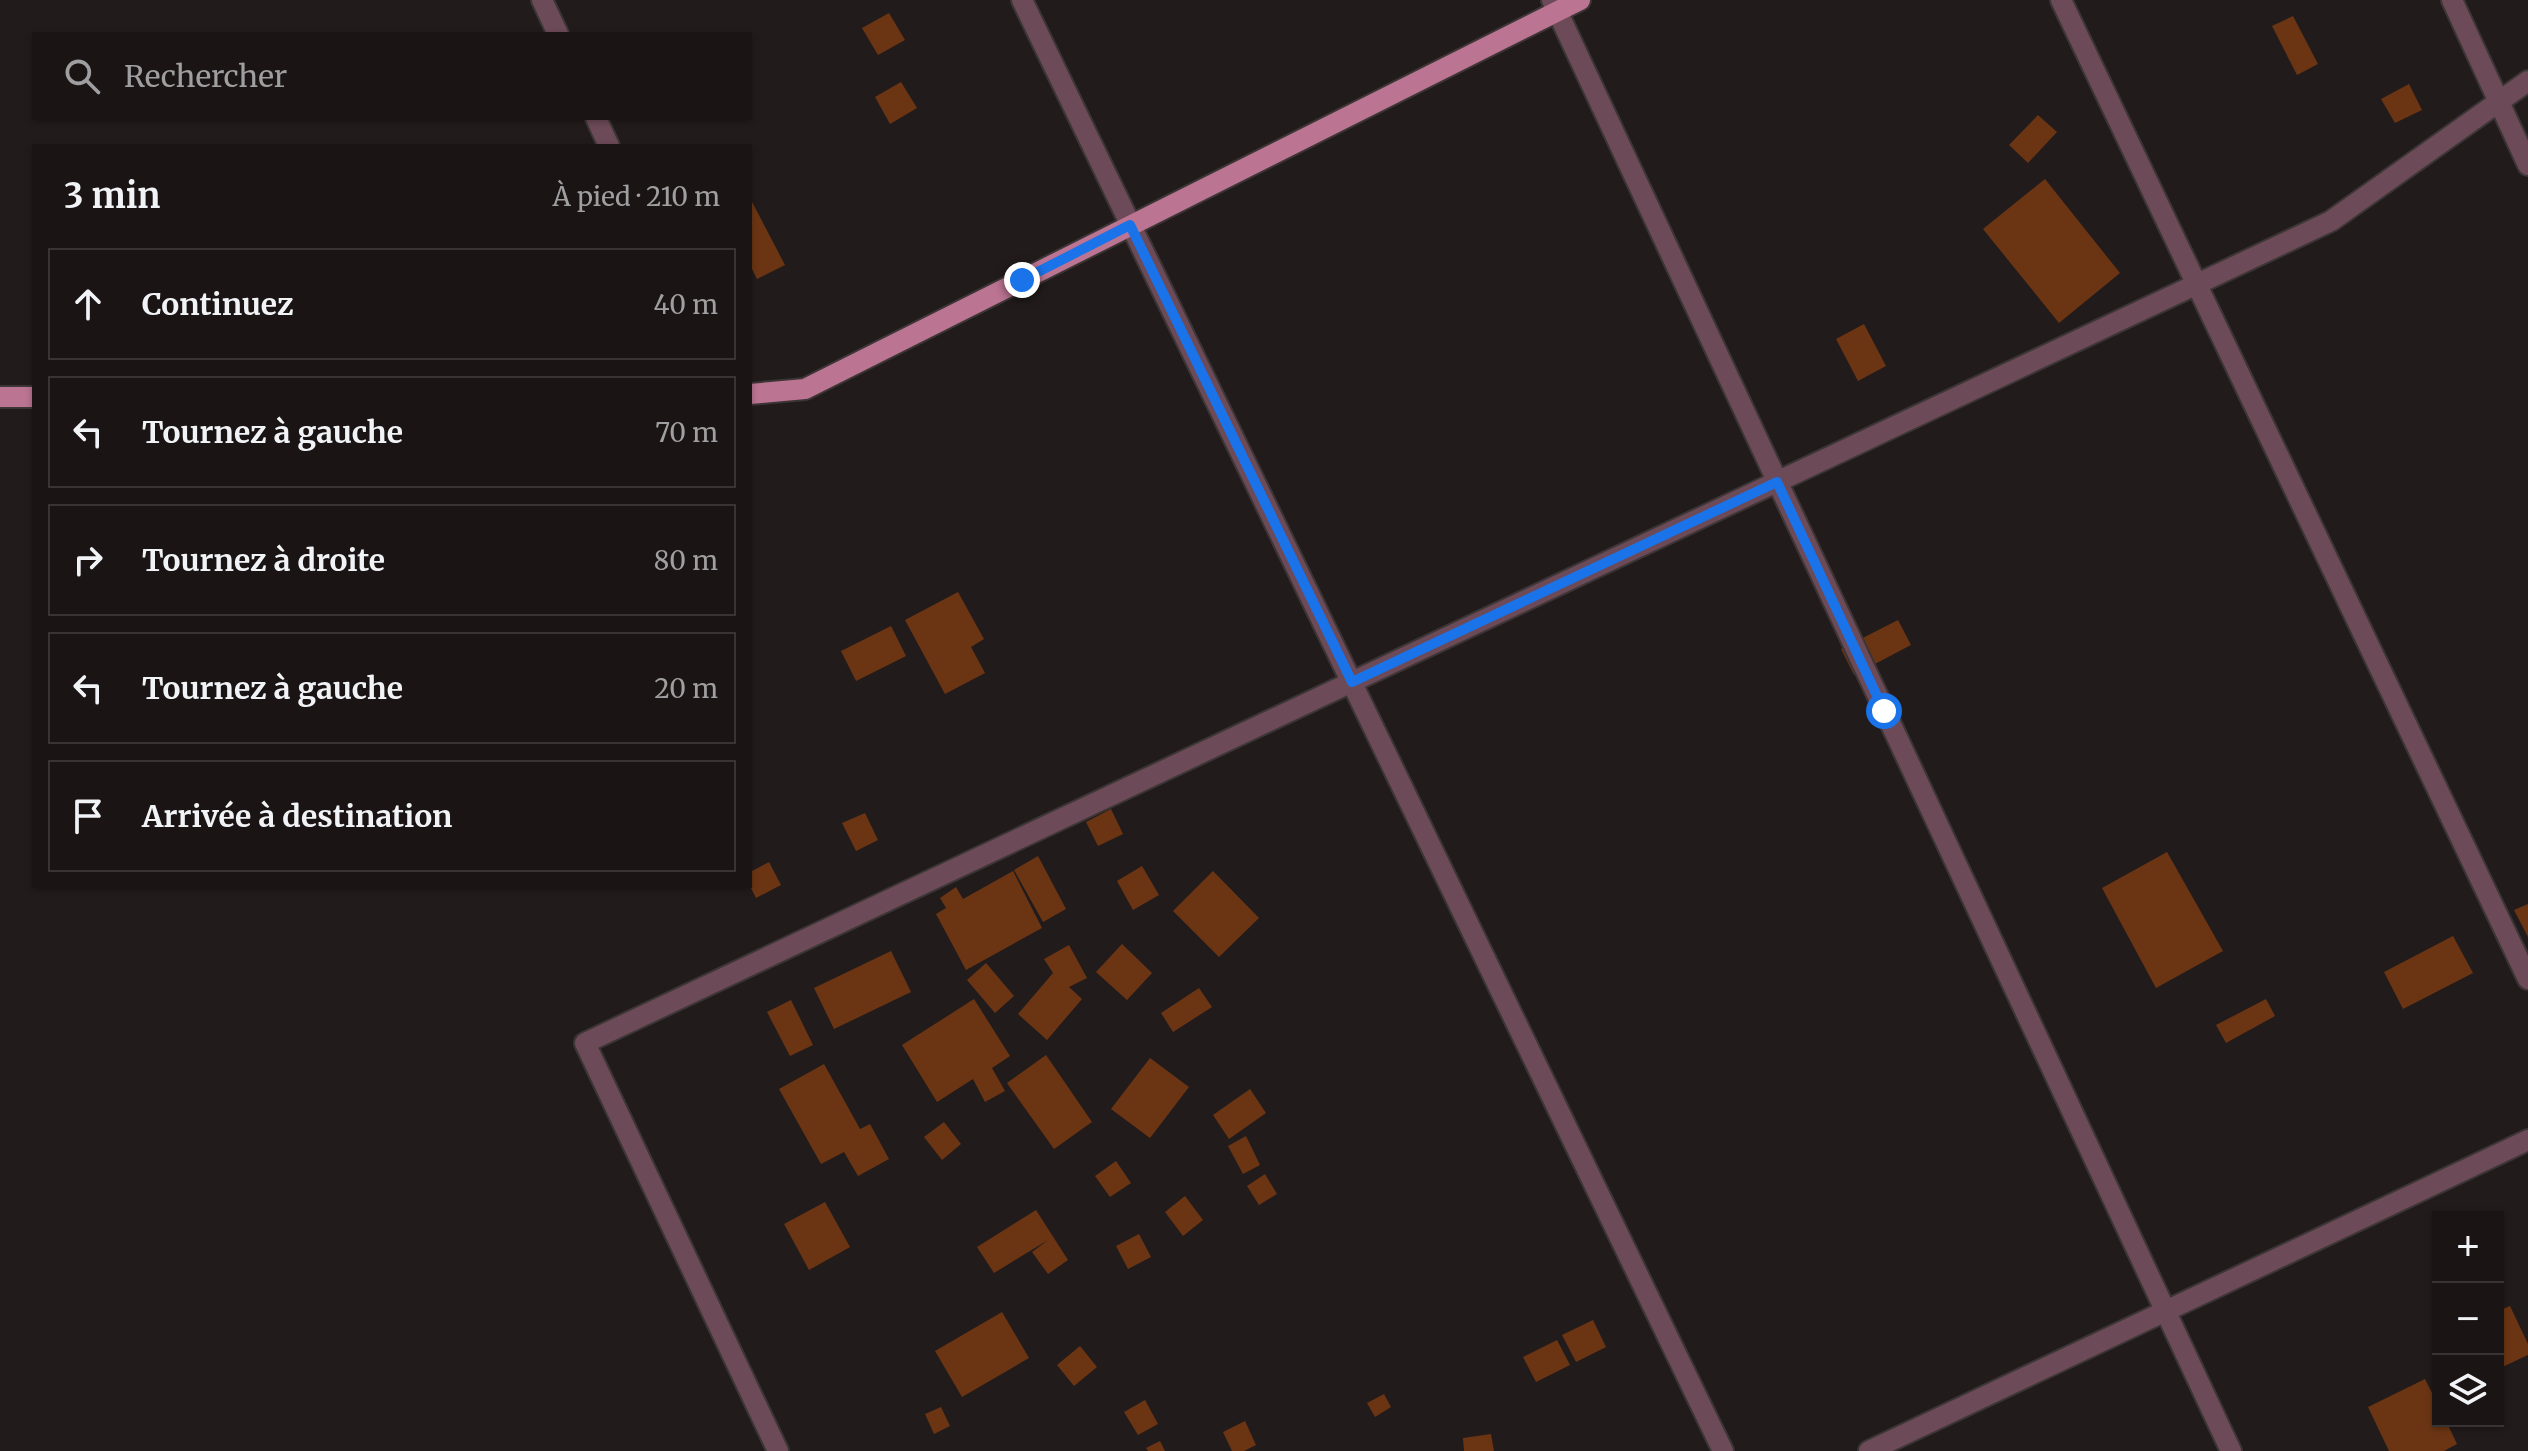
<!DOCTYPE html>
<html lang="fr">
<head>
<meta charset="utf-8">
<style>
  body { margin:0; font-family:Merriweather,serif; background:#231d1d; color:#f1f3f6 }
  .controls { position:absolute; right:24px; bottom:24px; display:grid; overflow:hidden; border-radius:0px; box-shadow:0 2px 6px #0004 }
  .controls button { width:72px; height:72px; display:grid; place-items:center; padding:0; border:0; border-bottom:2px solid #383334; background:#1a1414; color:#f1f3f6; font:40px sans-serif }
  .stop { position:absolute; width:24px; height:24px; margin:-18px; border:6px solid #1a73e8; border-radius:50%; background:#fff }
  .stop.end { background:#1a73e8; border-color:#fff; box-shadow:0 2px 8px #0008 }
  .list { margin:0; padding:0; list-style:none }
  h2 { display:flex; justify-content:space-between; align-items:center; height:104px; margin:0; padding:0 32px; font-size:34px }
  h2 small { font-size:26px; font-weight:400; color:#9f9ea0 }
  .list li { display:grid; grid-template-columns:52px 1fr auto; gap:24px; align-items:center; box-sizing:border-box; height:112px; margin:0 16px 16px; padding:0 16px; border:2px solid #383334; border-radius:0px }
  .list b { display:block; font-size:30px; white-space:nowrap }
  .list em { font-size:26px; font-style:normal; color:#9f9ea0 }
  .icon { flex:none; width:44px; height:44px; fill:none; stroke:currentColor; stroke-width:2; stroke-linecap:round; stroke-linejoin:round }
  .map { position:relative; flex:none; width:2528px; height:1451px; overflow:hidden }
  .search { position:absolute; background:#1a1414; box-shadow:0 2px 6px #0004; left:32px; top:32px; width:720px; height:88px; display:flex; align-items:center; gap:20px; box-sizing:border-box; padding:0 28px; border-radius:0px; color:#9f9ea0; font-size:30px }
  .panel { position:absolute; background:#1a1414; box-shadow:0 2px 6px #0004; left:32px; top:144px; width:720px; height:744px; border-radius:0px }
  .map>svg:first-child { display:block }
  .building { fill:#6b3513 }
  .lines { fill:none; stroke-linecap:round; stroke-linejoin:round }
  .minor-casing { stroke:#3c3535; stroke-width:24 }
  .major-casing { stroke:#3c3535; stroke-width:24 }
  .minor { stroke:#6c4a57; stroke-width:20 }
  .major { stroke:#bb7492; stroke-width:20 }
  .route { stroke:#1a73e8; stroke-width:10 }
</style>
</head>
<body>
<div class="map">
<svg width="2528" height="1451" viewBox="0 0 2528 1451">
  <rect width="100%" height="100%" fill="#221b1b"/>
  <g class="building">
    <path d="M889,13L905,40L878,55L862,28Z"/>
    <path d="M2293,16L2318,64L2297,75L2272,26Z"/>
    <path d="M901,82L917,108L890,124L875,97Z"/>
    <path d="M2409,84L2422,110L2395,123L2381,99Z"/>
    <path d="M2038,115L2057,132L2028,163L2009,145Z"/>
    <path d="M2045,179L2120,273L2059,323L1983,229Z"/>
    <path d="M750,198L785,265L757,279L750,265Z"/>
    <path d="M1864,324L1886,366L1858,381L1836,339Z"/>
    <path d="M958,592L984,639L971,647L985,673L945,694L905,620Z"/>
    <path d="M1898,620L1911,645L1854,675L1841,649Z"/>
    <path d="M891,626L906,656L856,681L841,651Z"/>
    <path d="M1111,809L1123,834L1098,846L1086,822Z"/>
    <path d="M865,813L878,840L856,851L842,823Z"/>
    <path d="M2167,852L2223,951L2156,988L2102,888Z"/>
    <path d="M1038,856L1066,909L1043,922L1014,870Z"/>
    <path d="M769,862L781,885L756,898L750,886V872Z"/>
    <path d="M1142,866L1159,895L1133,910L1117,881Z"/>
    <path d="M1013,871L1042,928L966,970L936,914L946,908L940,898L956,887L963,899Z"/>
    <path d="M1213,871L1259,918L1219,957L1173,911Z"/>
    <path d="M2528,904V937L2514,910Z"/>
    <path d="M2453,936L2473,973L2403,1009L2384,972Z"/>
    <path d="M1122,944L1152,973L1127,1000L1096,972Z"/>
    <path d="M1069,945L1087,978L1069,987L1082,999L1047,1040L1018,1014L1053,973L1044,959Z"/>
    <path d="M891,951L911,992L834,1029L814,988Z"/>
    <path d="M986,963L1014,996L995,1013L967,980Z"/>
    <path d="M1199,988L1212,1007L1173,1032L1161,1013Z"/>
    <path d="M974,999L1010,1056L992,1068L1005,1091L985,1102L973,1079L937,1102L902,1045Z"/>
    <path d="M2266,999L2275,1016L2226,1043L2216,1025Z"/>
    <path d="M791,1000L813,1045L790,1056L767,1012Z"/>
    <path d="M1046,1055L1092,1122L1054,1149L1007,1083Z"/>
    <path d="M1150,1058L1189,1087L1150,1138L1111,1109Z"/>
    <path d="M824,1064L860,1129L870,1124L889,1159L858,1176L844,1152L821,1164L779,1089Z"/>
    <path d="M1250,1089L1266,1113L1229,1139L1213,1115Z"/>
    <path d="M944,1122L961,1144L942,1160L924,1137Z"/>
    <path d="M1246,1136L1260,1165L1243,1174L1228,1146Z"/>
    <path d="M1116,1161L1131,1183L1110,1197L1095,1176Z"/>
    <path d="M1265,1174L1277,1194L1259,1205L1247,1186Z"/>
    <path d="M1185,1196L1203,1220L1183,1236L1165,1212Z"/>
    <path d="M825,1202L850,1247L809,1270L784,1224Z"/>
    <path d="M1036,1210L1068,1260L1048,1274L1032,1252L1048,1240L994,1273L977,1247Z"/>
    <path d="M1139,1234L1151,1257L1128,1269L1116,1246Z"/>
    <path d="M2510,1306L2528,1344V1355L2498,1369V1311Z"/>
    <path d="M1002,1312L1029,1358L962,1397L935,1351Z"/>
    <path d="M1593,1320L1606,1347L1576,1362L1562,1335Z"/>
    <path d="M1557,1340L1570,1365L1536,1382L1523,1357Z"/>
    <path d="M1080,1346L1097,1367L1074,1386L1057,1365Z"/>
    <path d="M2425,1379L2438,1405V1421H2446L2457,1444L2444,1451H2389L2368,1407Z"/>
    <path d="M1384,1394L1391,1407L1375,1417L1367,1403Z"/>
    <path d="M1145,1400L1158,1424L1138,1435L1124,1412Z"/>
    <path d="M941,1407L950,1426L934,1434L925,1414Z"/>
    <path d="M1245,1421L1256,1445L1244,1451H1232L1223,1432Z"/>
    <path d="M1491,1434L1494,1451H1464L1463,1438Z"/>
    <path d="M1160,1441L1165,1451H1148L1146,1448Z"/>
  </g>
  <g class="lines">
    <defs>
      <g id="minor">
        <path d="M542,0L558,34"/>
        <path d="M1022,0L1723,1451"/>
        <path d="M1552,0L2231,1451"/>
        <path d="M2061,0L2528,979"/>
        <path d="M2452,0L2528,165"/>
        <path d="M596,118L609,146"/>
        <path d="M778,1451L585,1043L2331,221L2528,81"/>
        <path d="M1869,1451L2528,1140"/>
      </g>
      <g id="major">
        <path d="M750,394L805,389L1580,0"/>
        <path d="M0,397H34"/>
      </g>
    </defs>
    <use href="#minor" class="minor-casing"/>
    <use href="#major" class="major-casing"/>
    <use href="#minor" class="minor"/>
    <use href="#major" class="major"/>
  </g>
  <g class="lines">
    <path class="route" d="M1022,280L1130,225L1352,682L1777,482L1884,711"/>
  </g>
</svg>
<div class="controls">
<button>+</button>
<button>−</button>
<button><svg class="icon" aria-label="layers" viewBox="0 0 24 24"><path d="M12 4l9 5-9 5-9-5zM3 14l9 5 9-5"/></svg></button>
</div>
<div class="stop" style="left:1884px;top:711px"></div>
<div class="stop end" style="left:1022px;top:280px"></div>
<div class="search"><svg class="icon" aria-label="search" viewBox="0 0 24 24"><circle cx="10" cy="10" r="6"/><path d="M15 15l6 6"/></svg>Rechercher</div>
<section class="panel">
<h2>3 min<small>À pied · 210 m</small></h2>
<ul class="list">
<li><svg class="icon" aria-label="ahead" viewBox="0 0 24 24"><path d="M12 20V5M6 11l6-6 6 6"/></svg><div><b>Continuez</b></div><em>40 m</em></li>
<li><svg class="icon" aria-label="left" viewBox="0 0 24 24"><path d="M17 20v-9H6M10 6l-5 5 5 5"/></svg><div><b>Tournez à gauche</b></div><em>70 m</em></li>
<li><svg class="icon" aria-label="right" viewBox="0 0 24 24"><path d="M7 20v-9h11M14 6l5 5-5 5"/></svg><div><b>Tournez à droite</b></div><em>80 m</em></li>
<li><svg class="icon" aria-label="left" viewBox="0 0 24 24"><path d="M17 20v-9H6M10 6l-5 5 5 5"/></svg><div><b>Tournez à gauche</b></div><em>20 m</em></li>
<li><svg class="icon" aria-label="arrive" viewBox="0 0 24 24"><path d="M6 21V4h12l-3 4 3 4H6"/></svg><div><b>Arrivée à destination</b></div></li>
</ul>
</section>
</div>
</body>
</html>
